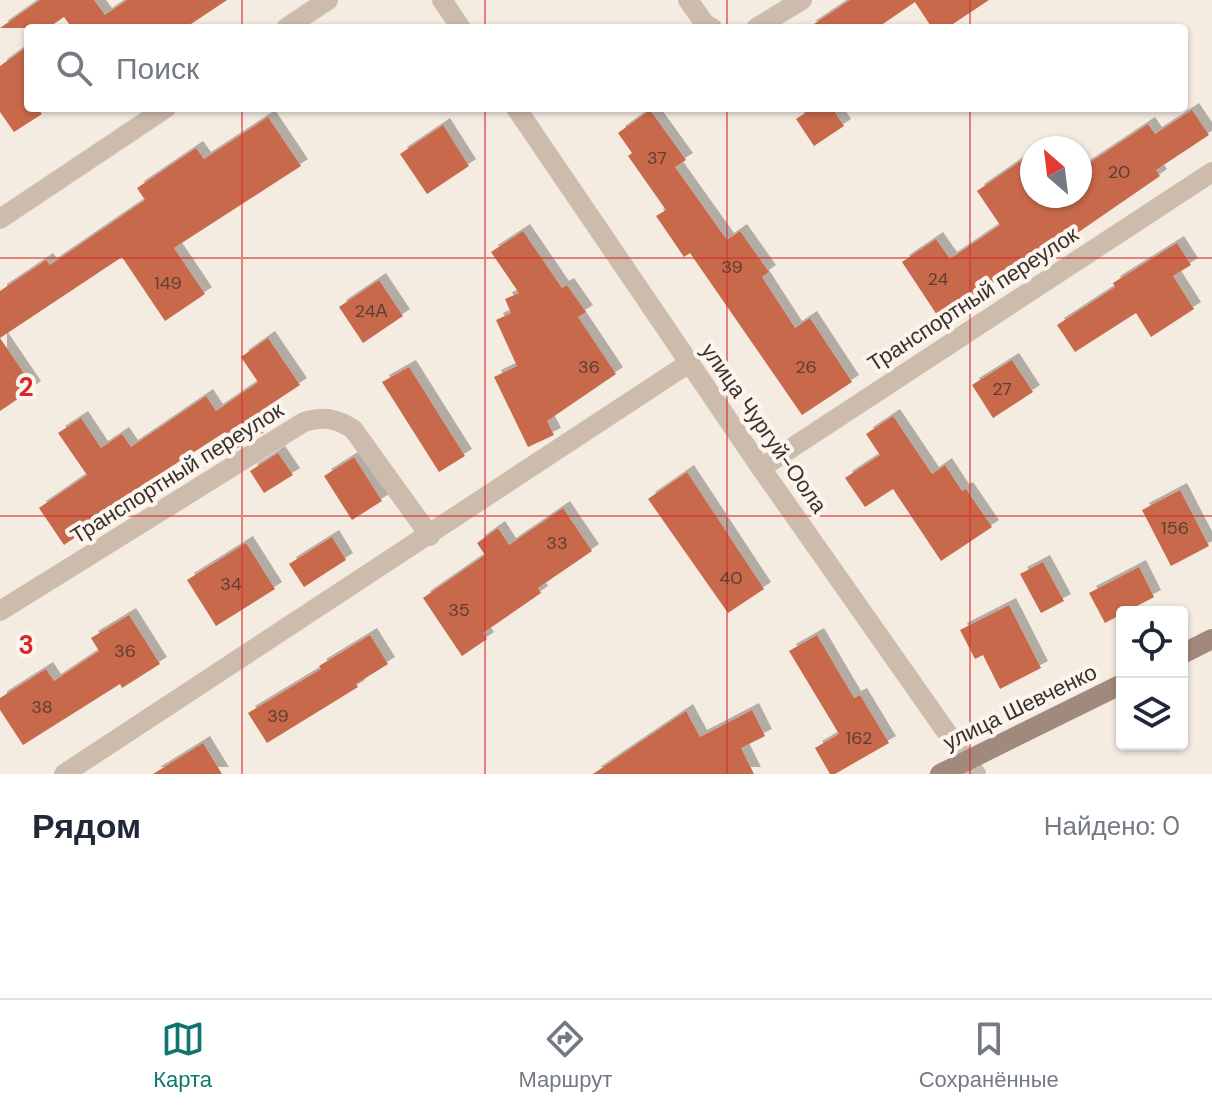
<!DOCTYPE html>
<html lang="ru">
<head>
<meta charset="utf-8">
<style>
  body { margin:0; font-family:"DM Sans",sans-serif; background:#f6f6f7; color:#1f2937 }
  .controls { position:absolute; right:24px; bottom:24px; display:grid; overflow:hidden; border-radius:8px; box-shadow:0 2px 6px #0004 }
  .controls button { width:72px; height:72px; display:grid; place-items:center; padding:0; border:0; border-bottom:2px solid #e0e1e3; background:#fff; color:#1f2937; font:40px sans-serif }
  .compass { position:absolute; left:1020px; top:136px; width:72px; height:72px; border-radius:50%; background:#fff; box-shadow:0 2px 6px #0004; rotate:332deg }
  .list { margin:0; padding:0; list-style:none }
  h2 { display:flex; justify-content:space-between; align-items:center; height:104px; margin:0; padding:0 32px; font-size:34px }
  h2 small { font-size:26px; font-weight:400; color:#747a83 }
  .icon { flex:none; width:44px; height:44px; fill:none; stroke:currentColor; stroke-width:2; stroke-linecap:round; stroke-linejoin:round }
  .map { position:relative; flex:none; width:1212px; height:774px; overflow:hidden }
  .search { position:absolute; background:#fff; box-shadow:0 2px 6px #0004; left:24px; right:24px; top:24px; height:88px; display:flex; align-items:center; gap:20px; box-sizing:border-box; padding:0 28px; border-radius:8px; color:#747a83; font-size:30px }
  .sheet { height:224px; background:#fff }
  nav { display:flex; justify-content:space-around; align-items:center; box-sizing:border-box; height:112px; border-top:2px solid #e0e1e3; background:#fff; font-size:22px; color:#747a83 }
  nav a { display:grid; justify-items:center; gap:4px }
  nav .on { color:#0f766e }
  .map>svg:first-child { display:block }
  .building { fill:#c8694b; filter:url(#shadow) }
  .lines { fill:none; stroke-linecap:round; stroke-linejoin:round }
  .street { stroke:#cdbbac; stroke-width:20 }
  .secondary { stroke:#a18a7d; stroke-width:20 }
  .grid { fill:none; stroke:#d62828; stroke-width:2; stroke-opacity:0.55 }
  .labels { text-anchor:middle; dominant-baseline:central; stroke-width:8; stroke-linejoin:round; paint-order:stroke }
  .number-label { font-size:18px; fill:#5e3e33 }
  .street-label { font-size:22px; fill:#3b302b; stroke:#fbf5ee }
  .grid-label { font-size:26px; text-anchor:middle; font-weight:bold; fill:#d62828; stroke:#fbf5ee; stroke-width:8; stroke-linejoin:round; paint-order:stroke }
</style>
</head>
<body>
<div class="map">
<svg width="1212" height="774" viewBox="0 0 1212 774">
  <defs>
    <filter id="shadow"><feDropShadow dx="7" dy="-7" stdDeviation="0" flood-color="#0004"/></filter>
  </defs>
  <rect width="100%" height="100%" fill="#f4ebe1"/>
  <g class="building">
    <path d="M40,0H94L105,15L127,0H227L185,28H72L64,17L48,28H0Z"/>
    <path d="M850,0H989L947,28H932L915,2L877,28H808Z"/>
    <path d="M28,46V108H37L42,114L14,132L0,112V66Z"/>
    <path d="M813,108H832L844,126L814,146L796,119Z"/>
    <path d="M650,110L686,160L675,167L727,240L740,231L769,272L762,277L795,328L810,318L852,382L802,415L690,253L684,257L656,216L666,210L628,156L632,153L618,133Z"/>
    <path d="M1192,110L1209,135L1156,170L1160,176L1028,267L1025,262L939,318L902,262L936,239L950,259L1000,225L977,191L1032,153V196H1080V169L1148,124L1155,134Z"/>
    <path d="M268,117L301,166L174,248L205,294L165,321L122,257L0,338V291L46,260L50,265L145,200L137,188L196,148L204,159Z"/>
    <path d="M443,125L469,166L427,194L400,154Z"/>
    <path d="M523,231L562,288L567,285L586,312L578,317L616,374L547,421L554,435L528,447L494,377L517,366L496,320L511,313L505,299L519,293L491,252Z"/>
    <path d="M1177,243L1191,265L1173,276L1194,309L1151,337L1136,313L1075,352L1057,325L1115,287L1113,283Z"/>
    <path d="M379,280L403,316L363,343L339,307Z"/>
    <path d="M0,338L34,388L0,411Z"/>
    <path d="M268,338L300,385L253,416L264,432L236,449L225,432L104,510L108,515L64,545L39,508L87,475L58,433L81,418L101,448L122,434L131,447L206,396L216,411L258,382L241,357Z"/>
    <path d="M1012,360L1033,392L993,418L972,385Z"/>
    <path d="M409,367L465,456L439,472L382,382Z"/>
    <path d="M893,416L932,474L945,465L962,491L966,489L992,527L941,561L893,489L865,507L845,478L880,455L866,434Z"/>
    <path d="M278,453L293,475L264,493L250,471Z"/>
    <path d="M354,457L382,501L352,520L324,476Z"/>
    <path d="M687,472L764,589L728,613L648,499Z"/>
    <path d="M1180,490L1209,546L1171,566L1142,510Z"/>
    <path d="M563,508L592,551L538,588L541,593L483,633L487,639L462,656L423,598L485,555L477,543L498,528L509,545Z"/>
    <path d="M332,537L346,560L304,587L289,564Z"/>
    <path d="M246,543L275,589L216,626L187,580Z"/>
    <path d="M1043,562L1064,601L1041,613L1020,574Z"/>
    <path d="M1139,567L1154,597L1105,623L1089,593Z"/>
    <path d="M1009,605L1041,668L1000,689L983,655L975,659L960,630Z"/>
    <path d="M129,615L160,664L122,688L120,684L23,745L0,710V698L46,669L54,681L99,651L91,638Z"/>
    <path d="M370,635L388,664L356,684L358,687L267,743L248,713L321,669L319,666Z"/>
    <path d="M817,635L854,698L860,695L889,743L835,774H830L815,748L839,734L789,651Z"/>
    <path d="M752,710L765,736L741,748L754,774H593L686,711L700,737Z"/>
    <path d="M203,743L222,774H153Z"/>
  </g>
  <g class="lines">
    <g class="street">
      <path d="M442,0L461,28"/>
      <path d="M688,0L705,24L712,28"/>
      <path d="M286,28L328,0"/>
      <path d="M756,28L802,0"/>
      <path d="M516,108L761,468L976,774"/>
      <path d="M0,219L166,108"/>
      <path d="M761,468L1212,172"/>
      <path d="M0,611L304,422C324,416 335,418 353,429L430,536"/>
      <path d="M64,774L689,363"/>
    </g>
    <g class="secondary">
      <path d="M1182,654L1212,639"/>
      <path d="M940,774L1122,684"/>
    </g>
  </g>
  <path class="grid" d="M242,0V28M485,0V28M727,0V28M970,0V28M242,108V774M485,108V774M727,108V774M970,108V774M0,258H1212M0,516H1212"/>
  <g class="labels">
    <g class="number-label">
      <text x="657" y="158">37</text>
      <text x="1119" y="172">20</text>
      <text x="732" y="267">39</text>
      <text x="938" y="279">24</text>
      <text x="168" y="283">149</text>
      <text x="371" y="311">24А</text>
      <text x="589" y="367">36</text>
      <text x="806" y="367">26</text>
      <text x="1002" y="389">27</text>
      <text x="1175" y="528">156</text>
      <text x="557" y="543">33</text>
      <text x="731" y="578">40</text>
      <text x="231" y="584">34</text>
      <text x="459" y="610">35</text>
      <text x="125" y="651">36</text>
      <text x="42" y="707">38</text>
      <text x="278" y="716">39</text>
      <text x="859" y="738">162</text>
    </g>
    <g class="street-label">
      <text transform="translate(973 299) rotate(-33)">Транспортный переулок</text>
      <text transform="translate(764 428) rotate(55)">улица Чургуй-Оола</text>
      <text transform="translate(177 473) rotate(-32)">Транспортный переулок</text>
      <text transform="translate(1020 707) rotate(-26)">улица Шевченко</text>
    </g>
  </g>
  <g class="grid-label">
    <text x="26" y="396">2</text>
    <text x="26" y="654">3</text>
  </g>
</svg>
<div class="controls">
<button><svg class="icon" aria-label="locate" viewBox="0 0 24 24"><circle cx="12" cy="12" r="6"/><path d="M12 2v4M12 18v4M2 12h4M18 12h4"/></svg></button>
<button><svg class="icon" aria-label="layers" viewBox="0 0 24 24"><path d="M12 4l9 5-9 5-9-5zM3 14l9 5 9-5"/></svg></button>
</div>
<svg class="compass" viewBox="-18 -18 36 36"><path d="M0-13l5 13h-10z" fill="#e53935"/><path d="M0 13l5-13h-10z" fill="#747a83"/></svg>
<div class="search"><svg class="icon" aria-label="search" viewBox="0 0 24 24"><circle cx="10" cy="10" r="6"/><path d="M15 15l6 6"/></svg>Поиск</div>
</div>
<section class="sheet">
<h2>Рядом<small>Найдено: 0</small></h2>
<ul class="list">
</ul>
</section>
<nav>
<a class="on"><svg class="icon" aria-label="map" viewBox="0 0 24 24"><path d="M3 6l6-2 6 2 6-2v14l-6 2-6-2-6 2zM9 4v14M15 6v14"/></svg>Карта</a>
<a><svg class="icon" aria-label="directions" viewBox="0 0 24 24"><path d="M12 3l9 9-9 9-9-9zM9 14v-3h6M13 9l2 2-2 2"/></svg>Маршрут</a>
<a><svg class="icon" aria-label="saved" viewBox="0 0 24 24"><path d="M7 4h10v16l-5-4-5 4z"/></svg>Сохранённые</a>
</nav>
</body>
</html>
